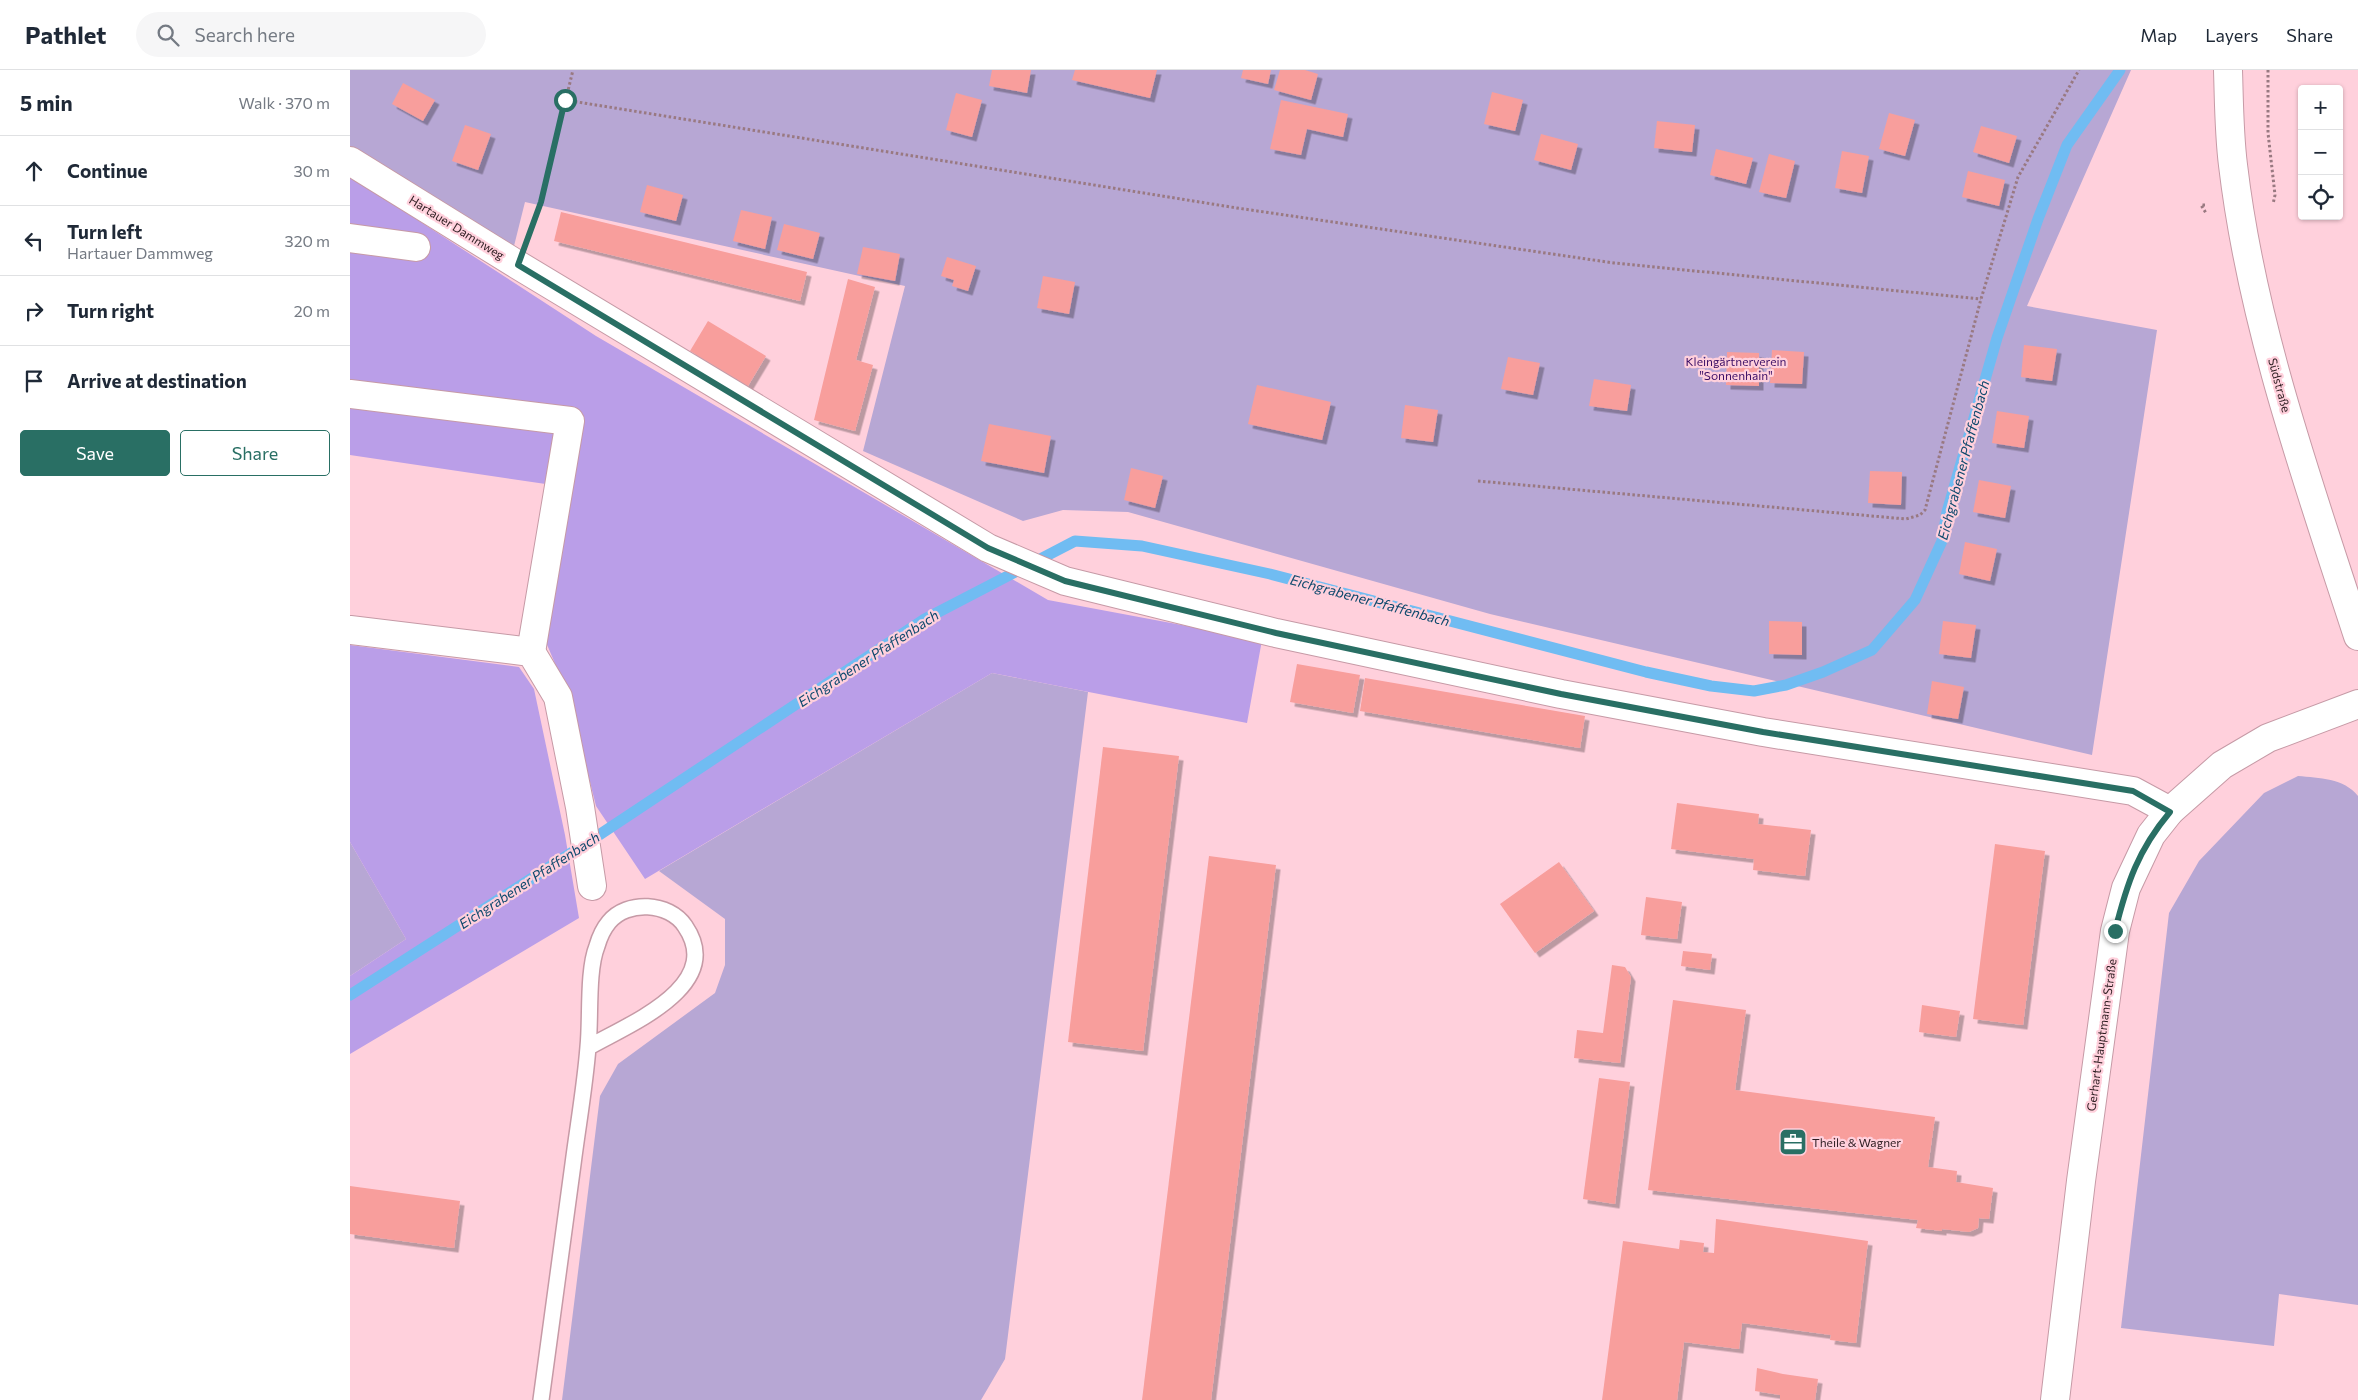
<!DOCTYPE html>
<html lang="en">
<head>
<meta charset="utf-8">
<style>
  body { margin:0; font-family:Commissioner,sans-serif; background:#f6f6f7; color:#1f2937 }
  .controls { position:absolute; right:15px; top:15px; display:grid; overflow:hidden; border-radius:5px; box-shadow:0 1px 4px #0004 }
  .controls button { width:45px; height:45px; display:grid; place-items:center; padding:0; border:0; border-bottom:1px solid #e0e1e3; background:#fff; color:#1f2937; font:25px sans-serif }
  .stop { position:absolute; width:15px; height:15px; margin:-11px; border:4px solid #296f64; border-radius:50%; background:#fff }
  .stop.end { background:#296f64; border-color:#fff; box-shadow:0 1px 5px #0008 }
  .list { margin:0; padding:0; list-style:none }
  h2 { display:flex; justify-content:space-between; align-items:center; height:65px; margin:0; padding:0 20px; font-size:21px }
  h2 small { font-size:16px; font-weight:400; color:#747a83 }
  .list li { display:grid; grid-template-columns:32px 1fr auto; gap:15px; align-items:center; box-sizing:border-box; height:70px; padding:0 20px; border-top:1px solid #e0e1e3 }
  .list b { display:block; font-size:19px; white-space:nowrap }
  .list p { margin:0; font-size:16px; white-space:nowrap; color:#747a83 }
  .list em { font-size:16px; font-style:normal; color:#747a83 }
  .actions { display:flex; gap:10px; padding:15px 20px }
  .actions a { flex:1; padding:11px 0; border:1px solid #296f64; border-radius:5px; text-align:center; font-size:18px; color:#296f64 }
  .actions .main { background:#296f64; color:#fff }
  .icon { flex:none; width:28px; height:28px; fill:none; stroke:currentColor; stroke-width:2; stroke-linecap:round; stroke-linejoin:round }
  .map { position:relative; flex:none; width:2008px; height:1330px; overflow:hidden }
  header { display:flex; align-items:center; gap:30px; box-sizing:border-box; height:70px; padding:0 25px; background:#fff; border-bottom:1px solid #e0e1e3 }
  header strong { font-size:24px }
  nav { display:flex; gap:28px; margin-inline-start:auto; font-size:18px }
  .search { width:350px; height:45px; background:#f6f6f7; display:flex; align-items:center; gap:12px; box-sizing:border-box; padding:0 18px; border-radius:28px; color:#747a83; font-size:19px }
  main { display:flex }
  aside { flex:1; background:#fff }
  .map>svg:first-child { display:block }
  .green { fill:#b7a7d4 }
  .forest { fill:#ba9ee8 }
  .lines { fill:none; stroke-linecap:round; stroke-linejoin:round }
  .stream { stroke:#70bcf2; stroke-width:11 }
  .building { fill:#f89e9c; filter:url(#shadow) }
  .service-casing { stroke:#c69aa6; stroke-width:18 }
  .minor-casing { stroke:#c69aa6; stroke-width:30 }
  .secondary-casing { stroke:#c69aa6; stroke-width:30 }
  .path { stroke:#997981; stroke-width:3; stroke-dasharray:2.5 2.5; stroke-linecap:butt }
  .service { stroke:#fff; stroke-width:15 }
  .minor { stroke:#fff; stroke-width:28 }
  .secondary { stroke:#fff; stroke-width:28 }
  .route { stroke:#296f64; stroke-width:6 }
  .labels { text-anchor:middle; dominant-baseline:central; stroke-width:4.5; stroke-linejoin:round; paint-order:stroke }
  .street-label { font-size:12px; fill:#2c1c20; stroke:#ffd0dc }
  .park-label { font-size:12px; fill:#3c0f66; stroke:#ffd0dc }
  .poi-label { font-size:12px; fill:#2c1c20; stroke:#ffd0dc; text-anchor:start }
  .water-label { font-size:14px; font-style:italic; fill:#0e496d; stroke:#ffd0dc }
</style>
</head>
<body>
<header>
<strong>Pathlet</strong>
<div class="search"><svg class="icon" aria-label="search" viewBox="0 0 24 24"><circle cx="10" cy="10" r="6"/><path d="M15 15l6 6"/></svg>Search here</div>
<nav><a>Map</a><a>Layers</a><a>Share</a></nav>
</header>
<main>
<aside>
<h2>5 min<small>Walk · 370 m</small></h2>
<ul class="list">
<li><svg class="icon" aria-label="ahead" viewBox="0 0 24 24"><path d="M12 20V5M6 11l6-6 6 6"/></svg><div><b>Continue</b></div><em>30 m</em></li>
<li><svg class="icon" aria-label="left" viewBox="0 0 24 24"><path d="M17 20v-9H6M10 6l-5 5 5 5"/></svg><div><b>Turn left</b><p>Hartauer Dammweg</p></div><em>320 m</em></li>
<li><svg class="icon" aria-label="right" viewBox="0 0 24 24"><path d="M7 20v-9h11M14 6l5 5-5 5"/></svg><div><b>Turn right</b></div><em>20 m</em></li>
<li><svg class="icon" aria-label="arrive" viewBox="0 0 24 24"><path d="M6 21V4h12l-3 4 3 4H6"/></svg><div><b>Arrive at destination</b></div></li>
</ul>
<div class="actions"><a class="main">Save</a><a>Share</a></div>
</aside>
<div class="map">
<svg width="2008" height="1330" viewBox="0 0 2008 1330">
  <defs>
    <filter id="shadow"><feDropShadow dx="4.5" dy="4.5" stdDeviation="0" flood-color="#0004"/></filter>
  </defs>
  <rect width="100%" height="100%" fill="#ffd0dc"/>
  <g class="green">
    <path d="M0,0H1781L1677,236L1807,260L1742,685L1140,544L778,442L713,440L673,451L513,381L555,216L175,132L163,180L0,76Z"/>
    <path d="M642,603L738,622L655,1289L631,1330H212L250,1026L268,994L365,923L375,895V849L309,801Z"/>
    <path d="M1948,706C1969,708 1994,708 2008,726V1235L1929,1224L1924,1276L1771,1258L1819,843L1849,791L1914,723Z"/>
    <path d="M0,772L56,869L0,906Z"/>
  </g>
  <g class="forest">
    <path d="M0,106L246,266L698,530L912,570L897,653L642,603L295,809L246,736L218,624L195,570L223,418L0,385Z"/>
    <path d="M0,575L169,597L184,619L215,765L229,848L0,984V906L56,869L0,772Z"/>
  </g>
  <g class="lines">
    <path class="stream" d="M0,925L243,769L573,550L725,471L792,476L920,504L1296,602L1361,616L1404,621L1436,615L1473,602L1522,580L1565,530L1592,471L1597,442L1647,268L1688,149L1717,75L1770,0"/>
  </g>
  <g class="building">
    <path d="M642,0H681L677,23L639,16Z"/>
    <path d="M725,0H807L800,28L722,10Z"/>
    <path d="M893,0H921L918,14L891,8Z"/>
    <path d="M930,0H955L968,4L961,30L924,20Z"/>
    <path d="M53,13L85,30L73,51L42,34Z"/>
    <path d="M1142,22L1173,30L1165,61L1134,54Z"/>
    <path d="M606,23L632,30L622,67L596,60Z"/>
    <path d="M931,30L998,44L993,67L957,59L951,85L920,79Z"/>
    <path d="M1539,43L1565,50L1555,86L1529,79Z"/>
    <path d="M1307,51L1345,55L1342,82L1304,78Z"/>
    <path d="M115,55L141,64L128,100L102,91Z"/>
    <path d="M1631,56L1667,66L1659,93L1623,82Z"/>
    <path d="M1191,64L1228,74L1221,100L1184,90Z"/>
    <path d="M1366,79L1403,88L1396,114L1360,105Z"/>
    <path d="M1492,81L1519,86L1512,123L1485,118Z"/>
    <path d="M1419,84L1445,91L1436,128L1409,122Z"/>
    <path d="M1618,101L1655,110L1649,136L1612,127Z"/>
    <path d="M297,115L333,125L326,151L290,142Z"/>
    <path d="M391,140L422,147L415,179L383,171Z"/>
    <path d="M211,142L457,202L450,231L204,171Z"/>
    <path d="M434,154L470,163L463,189L427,180Z"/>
    <path d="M513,177L550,184L545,211L507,204Z"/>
    <path d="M597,187L626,196L618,221L602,216L604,210L591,206Z"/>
    <path d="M693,206L725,212L719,244L687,238Z"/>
    <path d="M498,209L525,217L506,290L523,295L505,361L464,350Z"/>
    <path d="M358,251L416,286L398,316L340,281Z"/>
    <path d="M1674,275L1707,279L1702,311L1671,307Z"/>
    <path d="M1422,280L1454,282L1452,314L1420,313Z"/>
    <path d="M1377,282L1409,283V316L1376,315Z"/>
    <path d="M1158,287L1190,293L1183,325L1151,319Z"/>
    <path d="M1244,309L1281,315L1277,341L1239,336Z"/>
    <path d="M907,315L981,332L972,370L898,354Z"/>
    <path d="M1055,335L1088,340L1083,372L1051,368Z"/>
    <path d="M1647,341L1679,346L1674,378L1642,373Z"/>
    <path d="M639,354L701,366L694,403L631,391Z"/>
    <path d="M781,398L813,406L805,438L774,430Z"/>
    <path d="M1520,401L1552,402L1551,435L1518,433Z"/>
    <path d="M1629,410L1661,416L1655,448L1623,442Z"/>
    <path d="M1615,472L1647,479L1640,511L1609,504Z"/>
    <path d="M1419,551L1452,552V585L1419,584Z"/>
    <path d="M1593,551L1626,555L1621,588L1589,584Z"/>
    <path d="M947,594L1010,605L1003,643L940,632Z"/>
    <path d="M1015,608L1235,646L1230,678L1010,641Z"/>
    <path d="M1582,611L1614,617L1608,649L1577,644Z"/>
    <path d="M753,677L829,686L793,981L718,972Z"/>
    <path d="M1327,733L1409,744L1408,754L1461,760L1455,806L1403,800L1404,789L1321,779Z"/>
    <path d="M1645,774L1695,781L1673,955L1623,949Z"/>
    <path d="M859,786L926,795L861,1330H792Z"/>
    <path d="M1209,792L1244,841L1185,883L1150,834Z"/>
    <path d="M1296,827L1332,832L1327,869L1291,865Z"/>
    <path d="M1333,881L1362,884L1360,900L1331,896Z"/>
    <path d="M1262,895L1275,897L1281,907L1270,993L1224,988L1227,960L1253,963Z"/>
    <path d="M1323,930L1396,940L1385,1020L1585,1047L1578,1097L1607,1101L1606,1112L1643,1118L1639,1149L1629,1148L1628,1158L1619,1162L1592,1159V1161L1566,1158L1568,1150L1298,1120Z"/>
    <path d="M1572,935L1610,941L1606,967L1569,962Z"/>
    <path d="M1249,1008L1280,1012L1265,1134L1233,1129Z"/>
    <path d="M0,1116L110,1131L104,1178L0,1164Z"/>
    <path d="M1366,1149L1518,1171L1506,1273L1480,1270L1481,1265L1392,1253L1389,1279L1334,1272L1327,1330H1252L1273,1171L1329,1179L1330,1170L1354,1173L1353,1182L1364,1183Z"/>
    <path d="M1407,1298L1433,1304L1468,1309L1465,1330H1430V1325L1405,1321Z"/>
  </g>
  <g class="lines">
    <defs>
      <path id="service" d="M191,1330C202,1251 212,1172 223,1094C228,1055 235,1016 238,977C241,949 237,901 247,876C249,869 254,858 259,852C277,830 319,832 335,856C376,916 279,954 239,977"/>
      <g id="minor">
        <path d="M0,91L168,195L638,478L715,511L926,563L1211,624L1413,662L1783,721L1820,741"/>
        <path d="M0,168L66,177"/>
        <path d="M0,324L220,351L181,582"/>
        <path d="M0,560L181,582L208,627L230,737L242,816"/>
        <path d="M1705,1330L1731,1111L1765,861L1776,818L1801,765L1820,741L1872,695L1918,668L2008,634"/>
      </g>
      <path id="secondary" d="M1878,0C1879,31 1879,63 1883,95C1902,256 1958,412 2008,566"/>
    </defs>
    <use href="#service" class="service-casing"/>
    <use href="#minor" class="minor-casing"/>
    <use href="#secondary" class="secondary-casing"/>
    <g class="path">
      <path d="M1918,0V63L1925,125L1923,134"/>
      <path d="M215,30L887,138L1264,193L1631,229"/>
      <path d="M1855,135H1851L1856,143"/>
      <path d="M179,164L191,132L223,0"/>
      <path d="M1128,411L1556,449L1570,445L1575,440L1631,229L1668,107L1729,0"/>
    </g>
    <use href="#service" class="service"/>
    <use href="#minor" class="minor"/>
    <use href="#secondary" class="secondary"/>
  </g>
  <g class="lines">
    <path class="route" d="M215,30L191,132L168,195L638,478L715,511L926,563L1211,624L1413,662L1783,721L1820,742C1788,780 1777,813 1765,861"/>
  </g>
  <defs>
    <symbol id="office-square" viewBox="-11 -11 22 22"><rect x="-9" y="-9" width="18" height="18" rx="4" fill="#296f64" stroke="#ffd0dc"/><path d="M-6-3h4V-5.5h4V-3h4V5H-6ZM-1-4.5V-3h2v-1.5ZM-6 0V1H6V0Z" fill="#fff"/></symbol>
  </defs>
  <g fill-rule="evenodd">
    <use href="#office-square" x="1427" y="1056" width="32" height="32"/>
  </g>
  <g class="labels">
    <g class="street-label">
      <text transform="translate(107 157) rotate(32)">Hartauer Dammweg</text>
      <text transform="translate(1930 315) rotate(75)">Südstraße</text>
      <text transform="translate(1751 965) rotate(-82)">Gerhart-Hauptmann-Straße</text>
    </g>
    <g class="park-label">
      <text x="1386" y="291">Kleingärtnerverein<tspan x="1386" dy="14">"Sonnenhain"</tspan></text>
    </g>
    <g class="poi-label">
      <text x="1462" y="1072">Theile &amp; Wagner</text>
    </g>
    <g class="water-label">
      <text transform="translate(1613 390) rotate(-75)">Eichgrabener Pfaffenbach</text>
      <text transform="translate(1020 530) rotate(15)">Eichgrabener Pfaffenbach</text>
      <text transform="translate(518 588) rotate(-33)">Eichgrabener Pfaffenbach</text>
      <text transform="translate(179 810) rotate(-33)">Eichgrabener Pfaffenbach</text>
    </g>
  </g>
</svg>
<div class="controls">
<button>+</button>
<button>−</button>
<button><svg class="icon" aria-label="locate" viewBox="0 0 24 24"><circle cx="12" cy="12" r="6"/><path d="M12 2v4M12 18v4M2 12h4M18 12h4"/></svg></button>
</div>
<div class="stop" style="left:215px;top:30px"></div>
<div class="stop end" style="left:1765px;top:861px"></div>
</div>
</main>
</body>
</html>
